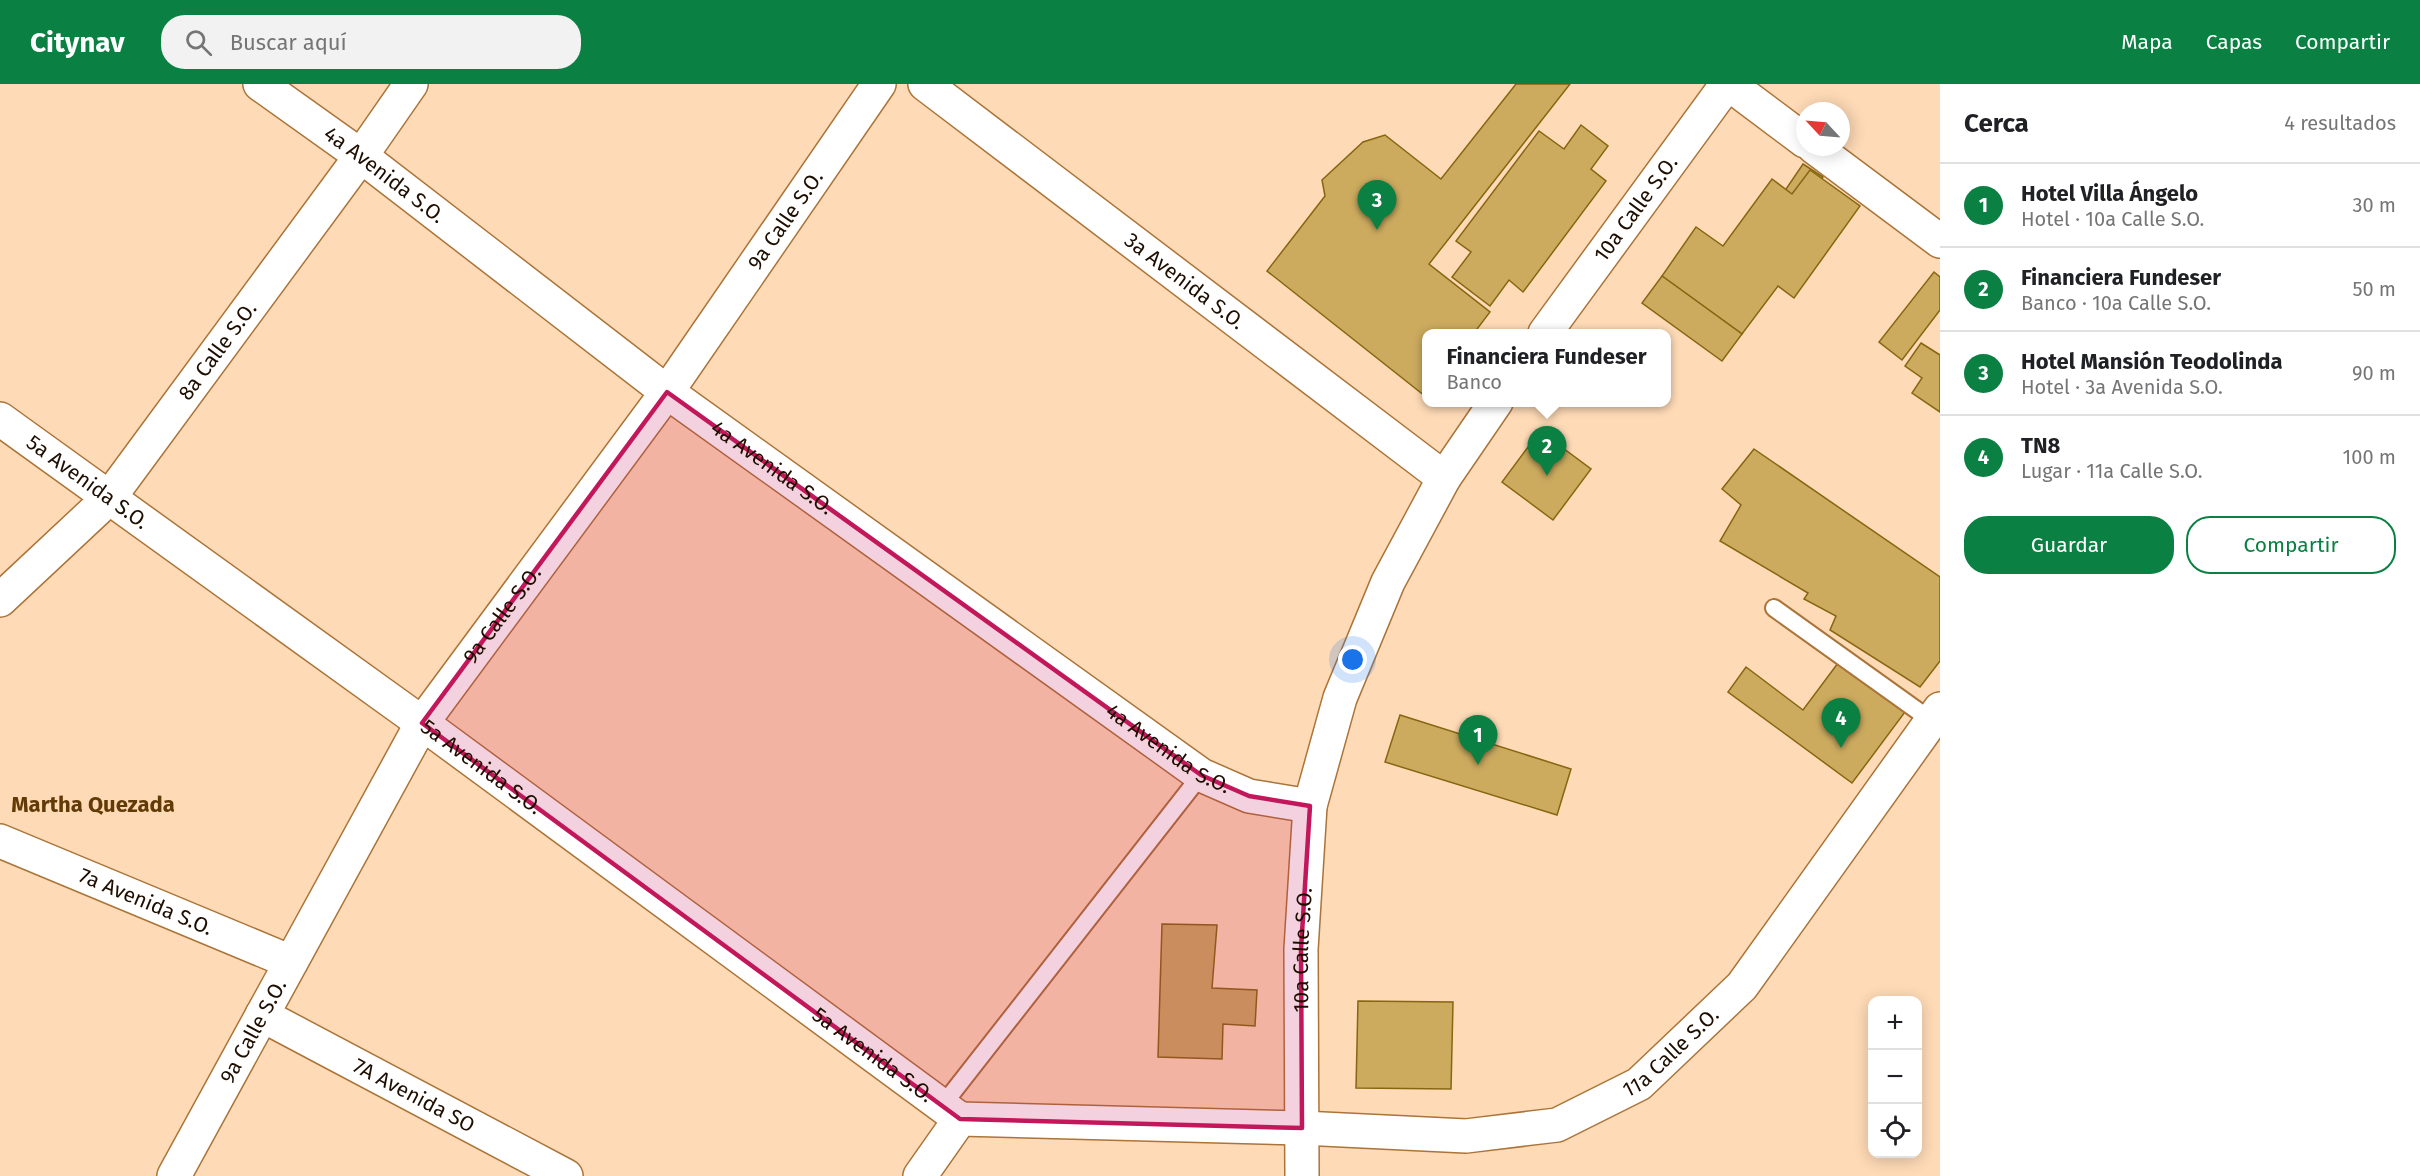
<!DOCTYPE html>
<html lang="es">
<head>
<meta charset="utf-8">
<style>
  body { margin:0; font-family:"Fira Sans",sans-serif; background:#f2f2f2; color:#202124 }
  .controls { position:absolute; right:18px; bottom:18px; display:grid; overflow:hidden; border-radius:12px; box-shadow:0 3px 15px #0003 }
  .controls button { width:54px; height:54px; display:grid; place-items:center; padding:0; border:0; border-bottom:2px solid #e0e0e0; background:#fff; color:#202124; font:30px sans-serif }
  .compass { position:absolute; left:1796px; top:18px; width:54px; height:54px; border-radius:50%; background:#fff; box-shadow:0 3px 15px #0003; rotate:296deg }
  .you { position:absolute; left:1353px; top:576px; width:21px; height:21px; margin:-15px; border:4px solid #fff; border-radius:50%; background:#1a73e8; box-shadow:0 0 0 9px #1a73e833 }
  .badge { display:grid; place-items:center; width:39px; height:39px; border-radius:50%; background:#0b8043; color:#fff; font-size:20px; font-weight:700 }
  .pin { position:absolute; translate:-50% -50px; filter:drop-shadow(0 2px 3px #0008) }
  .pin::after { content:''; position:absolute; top:32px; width:21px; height:18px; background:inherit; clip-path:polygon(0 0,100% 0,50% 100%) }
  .popup { position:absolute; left:1422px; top:245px; width:249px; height:78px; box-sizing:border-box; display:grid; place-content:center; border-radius:12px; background:#fff; filter:drop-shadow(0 2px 4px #0005); font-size:20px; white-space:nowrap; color:#757577 }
  .popup b { font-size:22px; color:#202124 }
  .popup::after { content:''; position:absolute; left:50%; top:100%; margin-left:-12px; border:12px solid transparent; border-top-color:#fff }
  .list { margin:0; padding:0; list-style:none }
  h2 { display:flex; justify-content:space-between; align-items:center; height:78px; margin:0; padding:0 24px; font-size:26px }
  h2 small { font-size:20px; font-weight:400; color:#757577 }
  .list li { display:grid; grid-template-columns:39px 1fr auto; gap:18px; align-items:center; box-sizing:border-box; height:84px; padding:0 24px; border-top:2px solid #e0e0e0 }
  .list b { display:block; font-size:22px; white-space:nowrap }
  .list p { margin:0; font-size:20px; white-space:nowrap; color:#757577 }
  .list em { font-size:20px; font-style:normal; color:#757577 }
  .actions { display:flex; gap:12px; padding:18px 24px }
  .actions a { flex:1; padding:14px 0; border:2px solid #0b8043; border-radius:24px; text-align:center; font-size:21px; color:#0b8043 }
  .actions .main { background:#0b8043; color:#fff }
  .icon { flex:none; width:33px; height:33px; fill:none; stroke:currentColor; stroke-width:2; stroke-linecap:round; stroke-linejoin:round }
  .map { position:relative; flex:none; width:1940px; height:1092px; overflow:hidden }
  header { display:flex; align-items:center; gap:36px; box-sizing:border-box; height:84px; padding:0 30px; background:#0b8043; color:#fff }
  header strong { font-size:28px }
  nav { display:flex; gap:33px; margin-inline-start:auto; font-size:21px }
  .search { width:420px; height:54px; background:#f2f2f2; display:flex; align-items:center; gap:15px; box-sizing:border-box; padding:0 21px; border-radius:24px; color:#757577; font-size:22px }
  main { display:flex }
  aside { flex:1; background:#fff }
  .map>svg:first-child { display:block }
  .building { fill:#ccab5f; stroke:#866610; stroke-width:1.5 }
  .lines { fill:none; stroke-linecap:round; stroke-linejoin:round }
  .service-casing { stroke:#ab7438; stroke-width:20 }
  .minor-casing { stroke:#ab7438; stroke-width:36 }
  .tertiary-casing { stroke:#ab7438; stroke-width:36 }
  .service { stroke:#fff; stroke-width:16 }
  .minor { stroke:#fff; stroke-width:33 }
  .tertiary { stroke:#fff; stroke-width:33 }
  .marked { fill:#c2185b; fill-opacity:0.2; stroke:#c2185b; stroke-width:4.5; stroke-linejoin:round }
  .labels { text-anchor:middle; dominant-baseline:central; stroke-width:4.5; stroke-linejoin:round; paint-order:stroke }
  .street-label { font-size:21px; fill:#1e0e00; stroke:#fedab6 }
  .neighbourhood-label { font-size:22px; font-weight:bold; fill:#623a06; stroke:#fedab6 }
</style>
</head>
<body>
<header>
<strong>Citynav</strong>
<div class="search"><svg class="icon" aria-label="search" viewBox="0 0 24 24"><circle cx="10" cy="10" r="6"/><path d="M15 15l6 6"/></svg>Buscar aquí</div>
<nav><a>Mapa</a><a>Capas</a><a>Compartir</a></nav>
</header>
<main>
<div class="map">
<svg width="1940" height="1092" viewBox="0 0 1940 1092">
  <rect width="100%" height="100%" fill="#fedab6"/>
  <g class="building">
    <path d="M1516,0H1570L1429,180L1490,228L1474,249H1427L1425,312L1267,187L1325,112L1322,96L1363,58L1385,51L1441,95Z"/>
    <path d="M1581,41L1608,62L1591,85L1606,97L1523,208L1509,196L1490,222L1452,193L1471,168L1456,157L1539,47L1564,65Z"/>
    <path d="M1803,80L1823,93L1803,121L1784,108Z"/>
    <path d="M1810,86L1860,122L1794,214L1778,202L1742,250L1662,192L1696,143L1723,162L1772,95L1792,110Z"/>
    <path d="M1934,188L1940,193V226L1902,276L1879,258Z"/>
    <path d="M1662,192L1742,250L1722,277L1642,219Z"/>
    <path d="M1921,259L1940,271V328L1912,309L1922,294L1905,282Z"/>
    <path d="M1540,347L1591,385L1553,436L1502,398Z"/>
    <path d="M1754,365L1940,493V577L1920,603L1830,546L1836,532L1804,515L1808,509L1720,457L1741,421L1722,405Z"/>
    <path d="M1838,579L1905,628L1852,699L1728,608L1746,583L1803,626Z"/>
    <path d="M1400,631L1571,685L1557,731L1385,678Z"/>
    <path d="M1162,840L1217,841L1212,904L1257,906L1255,942L1223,940L1222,975L1158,973Z"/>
    <path d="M1358,917L1453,918L1451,1005L1356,1004Z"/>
  </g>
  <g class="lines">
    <defs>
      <g id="service">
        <path d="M1774,524L1932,637"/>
        <path d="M942,1022L1201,691"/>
      </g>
      <g id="minor">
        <path id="s1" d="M260,0L361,72L667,308L1201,691L1249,712L1310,722"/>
        <path id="s2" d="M925,0L1444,394"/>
        <path d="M1729,0L1805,57"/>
        <path d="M1814,63L1940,157"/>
        <path id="s3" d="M0,335L422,639L960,1035"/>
        <path id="s4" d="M0,516L109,414L361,72L411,0"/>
        <path id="s5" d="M0,757L291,878"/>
        <path id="s6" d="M262,931L566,1092"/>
        <path id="s7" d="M960,1035L1302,1044L1466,1052L1557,1041L1639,1000L1742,902L1940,625"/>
        <path id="s8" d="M174,1092L422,639L667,308L879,0"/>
        <path d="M920,1092L960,1035"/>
      </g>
      <g id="tertiary">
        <path id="s9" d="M1545,249L1727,0"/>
        <path id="s10" d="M1302,1092L1301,865L1310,722L1340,614L1388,498L1444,394L1496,318"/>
      </g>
    </defs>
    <use href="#service" class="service-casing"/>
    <use href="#minor" class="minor-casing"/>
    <use href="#tertiary" class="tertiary-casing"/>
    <use href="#service" class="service"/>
    <use href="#minor" class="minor"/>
    <use href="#tertiary" class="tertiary"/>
  </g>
  <path class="marked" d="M667,308L1201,691L1249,712L1310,722L1301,865L1302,1044L960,1035L422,639Z"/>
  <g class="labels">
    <g class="street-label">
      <text stroke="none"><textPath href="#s1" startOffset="154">4a Avenida S.O.</textPath></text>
      <text stroke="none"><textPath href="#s9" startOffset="154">10a Calle S.O.</textPath></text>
      <text stroke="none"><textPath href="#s8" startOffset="1137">9a Calle S.O.</textPath></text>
      <text stroke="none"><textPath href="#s2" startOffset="326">3a Avenida S.O.</textPath></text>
      <text stroke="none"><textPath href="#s4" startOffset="332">8a Calle S.O.</textPath></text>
      <text stroke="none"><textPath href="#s1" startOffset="640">4a Avenida S.O.</textPath></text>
      <text stroke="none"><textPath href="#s3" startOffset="108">5a Avenida S.O.</textPath></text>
      <text stroke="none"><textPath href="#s8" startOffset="651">9a Calle S.O.</textPath></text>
      <text stroke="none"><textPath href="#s1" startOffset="1126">4a Avenida S.O.</textPath></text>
      <text stroke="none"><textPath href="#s3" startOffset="594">5a Avenida S.O.</textPath></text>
      <text stroke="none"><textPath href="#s5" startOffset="158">7a Avenida S.O.</textPath></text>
      <text stroke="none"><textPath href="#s10" startOffset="226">10a Calle S.O.</textPath></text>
      <text stroke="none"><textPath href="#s8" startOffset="165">9a Calle S.O.</textPath></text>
      <text stroke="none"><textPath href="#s7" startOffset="734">11a Calle S.O.</textPath></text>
      <text stroke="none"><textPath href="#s3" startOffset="1080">5a Avenida S.O.</textPath></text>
      <text stroke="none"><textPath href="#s6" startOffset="172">7A Avenida SO</textPath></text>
    </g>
    <g class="neighbourhood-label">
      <text x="93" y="720">Martha Quezada</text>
    </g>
  </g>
</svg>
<div class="controls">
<button>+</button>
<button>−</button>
<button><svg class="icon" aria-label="locate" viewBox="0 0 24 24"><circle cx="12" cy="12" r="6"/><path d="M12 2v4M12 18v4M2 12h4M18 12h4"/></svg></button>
</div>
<svg class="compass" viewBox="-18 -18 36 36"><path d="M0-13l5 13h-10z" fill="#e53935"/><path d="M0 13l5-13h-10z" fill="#757577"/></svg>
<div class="you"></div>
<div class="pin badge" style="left:1478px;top:681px">1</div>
<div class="pin badge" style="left:1547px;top:392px">2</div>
<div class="popup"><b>Financiera Fundeser</b>Banco</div>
<div class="pin badge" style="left:1377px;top:146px">3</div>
<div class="pin badge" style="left:1841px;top:664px">4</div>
</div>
<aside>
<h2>Cerca<small>4 resultados</small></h2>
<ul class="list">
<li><span class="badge">1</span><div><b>Hotel Villa Ángelo</b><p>Hotel · 10a Calle S.O.</p></div><em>30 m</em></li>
<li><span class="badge">2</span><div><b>Financiera Fundeser</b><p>Banco · 10a Calle S.O.</p></div><em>50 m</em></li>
<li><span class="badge">3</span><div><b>Hotel Mansión Teodolinda</b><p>Hotel · 3a Avenida S.O.</p></div><em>90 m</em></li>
<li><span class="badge">4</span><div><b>TN8</b><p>Lugar · 11a Calle S.O.</p></div><em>100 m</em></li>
</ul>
<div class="actions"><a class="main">Guardar</a><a>Compartir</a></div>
</aside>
</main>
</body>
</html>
